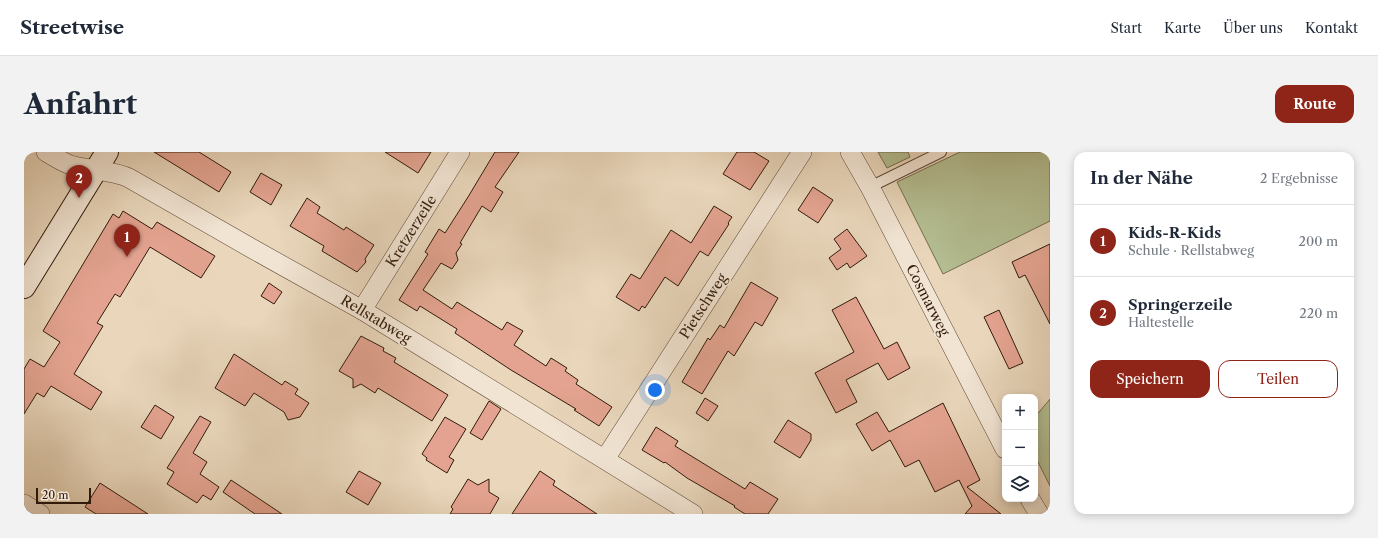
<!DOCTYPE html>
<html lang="de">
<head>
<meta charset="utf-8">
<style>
  body { margin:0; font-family:"Libre Caslon Text",serif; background:#f2f2f3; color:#1f2937 }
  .controls { position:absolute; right:12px; bottom:12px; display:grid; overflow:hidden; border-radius:8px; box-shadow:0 2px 10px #0003 }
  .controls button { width:36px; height:36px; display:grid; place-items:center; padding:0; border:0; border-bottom:1px solid #e0e1e3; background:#fff; color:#1f2937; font:20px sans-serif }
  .scale { position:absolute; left:12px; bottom:10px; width:55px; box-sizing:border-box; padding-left:4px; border:2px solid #321b0b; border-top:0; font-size:11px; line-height:14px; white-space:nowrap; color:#321b0b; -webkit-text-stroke:3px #f1e4d3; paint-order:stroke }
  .you { position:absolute; left:631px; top:238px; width:14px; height:14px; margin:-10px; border:3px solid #fff; border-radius:50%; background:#1a73e8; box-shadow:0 0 0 6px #1a73e833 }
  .badge { display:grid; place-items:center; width:26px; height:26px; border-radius:50%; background:#8f2418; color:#fff; font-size:13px; font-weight:700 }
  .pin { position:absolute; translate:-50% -33px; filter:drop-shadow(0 1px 2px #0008) }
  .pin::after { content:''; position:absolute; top:21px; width:14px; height:12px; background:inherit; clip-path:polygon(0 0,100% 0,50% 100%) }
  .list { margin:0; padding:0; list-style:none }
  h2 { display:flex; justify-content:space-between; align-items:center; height:52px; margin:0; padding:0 16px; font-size:17px }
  h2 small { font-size:13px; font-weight:400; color:#747a83 }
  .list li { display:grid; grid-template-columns:26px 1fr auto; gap:12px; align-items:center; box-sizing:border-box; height:72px; padding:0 16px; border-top:1px solid #e0e1e3 }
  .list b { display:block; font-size:15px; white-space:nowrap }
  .list p { margin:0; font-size:13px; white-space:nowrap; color:#747a83 }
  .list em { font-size:13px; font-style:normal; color:#747a83 }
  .actions { display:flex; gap:8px; padding:12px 16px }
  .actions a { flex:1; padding:9px 0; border:1px solid #8f2418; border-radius:12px; text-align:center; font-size:14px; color:#8f2418 }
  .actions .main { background:#8f2418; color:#fff }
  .icon { flex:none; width:22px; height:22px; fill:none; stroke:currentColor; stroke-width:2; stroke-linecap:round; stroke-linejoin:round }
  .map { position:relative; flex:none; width:1026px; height:362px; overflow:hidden; border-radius:12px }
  header { display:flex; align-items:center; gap:24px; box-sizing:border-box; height:56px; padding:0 20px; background:#fff; border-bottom:1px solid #e0e1e3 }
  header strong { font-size:19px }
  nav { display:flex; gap:22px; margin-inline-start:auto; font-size:14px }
  .intro { display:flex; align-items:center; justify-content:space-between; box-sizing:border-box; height:96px; padding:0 24px }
  h1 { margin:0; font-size:28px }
  .button { padding:10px 18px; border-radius:12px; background:#8f2418; color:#fff; font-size:14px; font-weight:700 }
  main { display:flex; gap:24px; padding:0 24px }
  aside { flex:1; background:#fff; border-radius:12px; box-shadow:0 2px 10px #0003 }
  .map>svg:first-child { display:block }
  .green { fill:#b4be92; stroke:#736c4e }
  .building { fill:#e3a390; stroke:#321b0b }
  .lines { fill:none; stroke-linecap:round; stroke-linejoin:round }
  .lane-casing { stroke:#604a37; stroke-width:12 }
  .street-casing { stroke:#604a37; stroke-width:20 }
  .secondary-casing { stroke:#321b0b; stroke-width:24 }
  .lane { stroke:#f1e4d3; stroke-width:10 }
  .street { stroke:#f1e4d3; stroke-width:19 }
  .secondary { stroke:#f1e4d3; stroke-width:22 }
  .labels { text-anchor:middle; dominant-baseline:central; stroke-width:3.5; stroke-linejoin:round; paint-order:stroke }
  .street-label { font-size:14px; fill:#321b0b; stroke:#f1e4d3 }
</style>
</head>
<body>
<header>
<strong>Streetwise</strong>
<nav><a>Start</a><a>Karte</a><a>Über uns</a><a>Kontakt</a></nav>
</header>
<div class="intro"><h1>Anfahrt</h1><a class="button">Route</a></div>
<main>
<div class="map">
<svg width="1026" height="362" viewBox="0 0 1026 362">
  <rect width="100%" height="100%" fill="#e9d6bb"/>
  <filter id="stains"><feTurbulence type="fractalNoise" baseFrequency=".005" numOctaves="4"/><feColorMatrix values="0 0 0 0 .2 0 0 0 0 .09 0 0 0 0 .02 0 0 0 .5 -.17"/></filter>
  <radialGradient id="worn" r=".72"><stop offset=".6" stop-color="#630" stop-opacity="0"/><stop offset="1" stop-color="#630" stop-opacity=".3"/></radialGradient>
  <g class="green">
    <path d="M854,0H884L886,5L863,16Z"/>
    <path d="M936,0H1026V69L919,122L873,30Z"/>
    <path d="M1026,247V334L1011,304V265Z"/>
  </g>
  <g class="building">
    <path d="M130,0H175L207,20L195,40Z"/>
    <path d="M361,0H407L394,21Z"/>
    <path d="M471,0H495L471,35L479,40L467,60L458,54L436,91L438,92L432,101L434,108L428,117L417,111L399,138L428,157L433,150L478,178L483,170L499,179L490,193L522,214L527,206L543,216L541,219L554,228L552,232L588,255L575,274L550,258L552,257L487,218L431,181L433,177L396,154L393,159L375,148L404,102L401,100L415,77L421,81L444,45Z"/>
    <path d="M713,0H730L745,9L726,38L699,22Z"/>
    <path d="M237,21L258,33L247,53L226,40Z"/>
    <path d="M789,35L809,48L794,71L774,58Z"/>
    <path d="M283,46L296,55L293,61L320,78L322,75L350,93L341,107L342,110L333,120L298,99L300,94L266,74Z"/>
    <path d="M690,54L708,65L704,71L705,72L684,104L676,99L654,134L641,125L621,156L618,154L615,159L592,145L607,122L616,127L647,78L667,91Z"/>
    <path d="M99,59L128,77L133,70L191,104L177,126L126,95L96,145L91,142L73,171L79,174L50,222L78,240L67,258L27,234L20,245L13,241L0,262V217L6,207L20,215L36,190L19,179L89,62L95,66Z"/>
    <path d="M823,77L843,104L826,116L823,111L813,118L805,106L817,97L810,87Z"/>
    <path d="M1026,92V172L1001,123L995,126L988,110Z"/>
    <path d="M727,130L754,146L738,174L731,170L710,204L704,199L678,242L658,230L684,186L686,188L696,173L700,176Z"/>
    <path d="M245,131L258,140L250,152L237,144Z"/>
    <path d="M832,145L860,197L873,190L886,216L864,228L854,211L822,228L833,250L812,261L791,221L830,200L808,158Z"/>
    <path d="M975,158L999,211L985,217L960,165Z"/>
    <path d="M337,184L360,196L359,199L372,206L370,210L424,243L408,269L354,236L351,241L337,232L329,236V227L315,219Z"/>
    <path d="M210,202L258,233L261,229L274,237L271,242L285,251L276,265L264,268L260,260L230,241L221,254L191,236Z"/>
    <path d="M681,246L694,254L684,269L672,261Z"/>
    <path d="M465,249L477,257L458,288L446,281Z"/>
    <path d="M919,251L956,328L943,335L977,362H941L948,354L935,328L911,340L895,308L881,315L866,288L848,299L832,272L853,260L865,280Z"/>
    <path d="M131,253L150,265L137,287L117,275Z"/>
    <path d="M176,264L187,270L169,301L183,310L176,322L195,335L187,348L179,343L173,351L143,332L150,320L143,316Z"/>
    <path d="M421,265L442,277L425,305L430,308L423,321L402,308L403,306L398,302Z"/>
    <path d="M764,268L787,282V288L776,306L750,290Z"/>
    <path d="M632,275L654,289L651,294L721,337L726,330L754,347L744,362H721L710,355L711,354L663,326L641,310L640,311L618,298Z"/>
    <path d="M335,319L357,331L344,353L322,340Z"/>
    <path d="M516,319L531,329L529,333L573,362H488Z"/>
    <path d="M444,327L454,333L465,327V340L475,346L466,362H426L429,357L427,355Z"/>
    <path d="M207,328L258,362H231L199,340Z"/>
    <path d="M76,331L124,362H72L61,355Z"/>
  </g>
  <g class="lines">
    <defs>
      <path id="lane" d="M846,35L917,0"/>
      <g id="street">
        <path d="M22,0C31,5 41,12 50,14C68,19 89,18 105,26L227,96L338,158L669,362"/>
        <path d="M826,0L846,35L981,297"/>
        <path d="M338,158L436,0"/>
        <path d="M581,307L778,0"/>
        <path d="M1006,347L1015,362"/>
        <path d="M0,352L16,362"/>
      </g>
      <path id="secondary" d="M0,135L83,0"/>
    </defs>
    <use href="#lane" class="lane-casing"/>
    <use href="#street" class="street-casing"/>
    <use href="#secondary" class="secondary-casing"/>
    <use href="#lane" class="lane"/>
    <use href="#street" class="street"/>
    <use href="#secondary" class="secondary"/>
  </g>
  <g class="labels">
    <g class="street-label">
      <text transform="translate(387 79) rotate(-58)">Kretzerzeile</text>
      <text transform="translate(904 148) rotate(63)">Cosmarweg</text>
      <text transform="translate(679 154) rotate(-57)">Pietschweg</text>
      <text transform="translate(352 167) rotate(31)">Rellstabweg</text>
    </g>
  </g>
  <rect width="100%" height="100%" filter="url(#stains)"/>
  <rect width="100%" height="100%" fill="url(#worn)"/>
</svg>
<div class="controls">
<button>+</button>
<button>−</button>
<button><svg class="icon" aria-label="layers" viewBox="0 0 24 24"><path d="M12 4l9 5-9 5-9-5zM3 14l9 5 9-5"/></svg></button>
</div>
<div class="scale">20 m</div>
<div class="you"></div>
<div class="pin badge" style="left:103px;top:105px">1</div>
<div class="pin badge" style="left:55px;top:46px">2</div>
</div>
<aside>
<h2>In der Nähe<small>2 Ergebnisse</small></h2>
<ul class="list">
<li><span class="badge">1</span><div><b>Kids-R-Kids</b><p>Schule · Rellstabweg</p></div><em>200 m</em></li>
<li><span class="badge">2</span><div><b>Springerzeile</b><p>Haltestelle</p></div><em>220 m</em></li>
</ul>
<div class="actions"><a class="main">Speichern</a><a>Teilen</a></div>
</aside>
</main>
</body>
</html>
